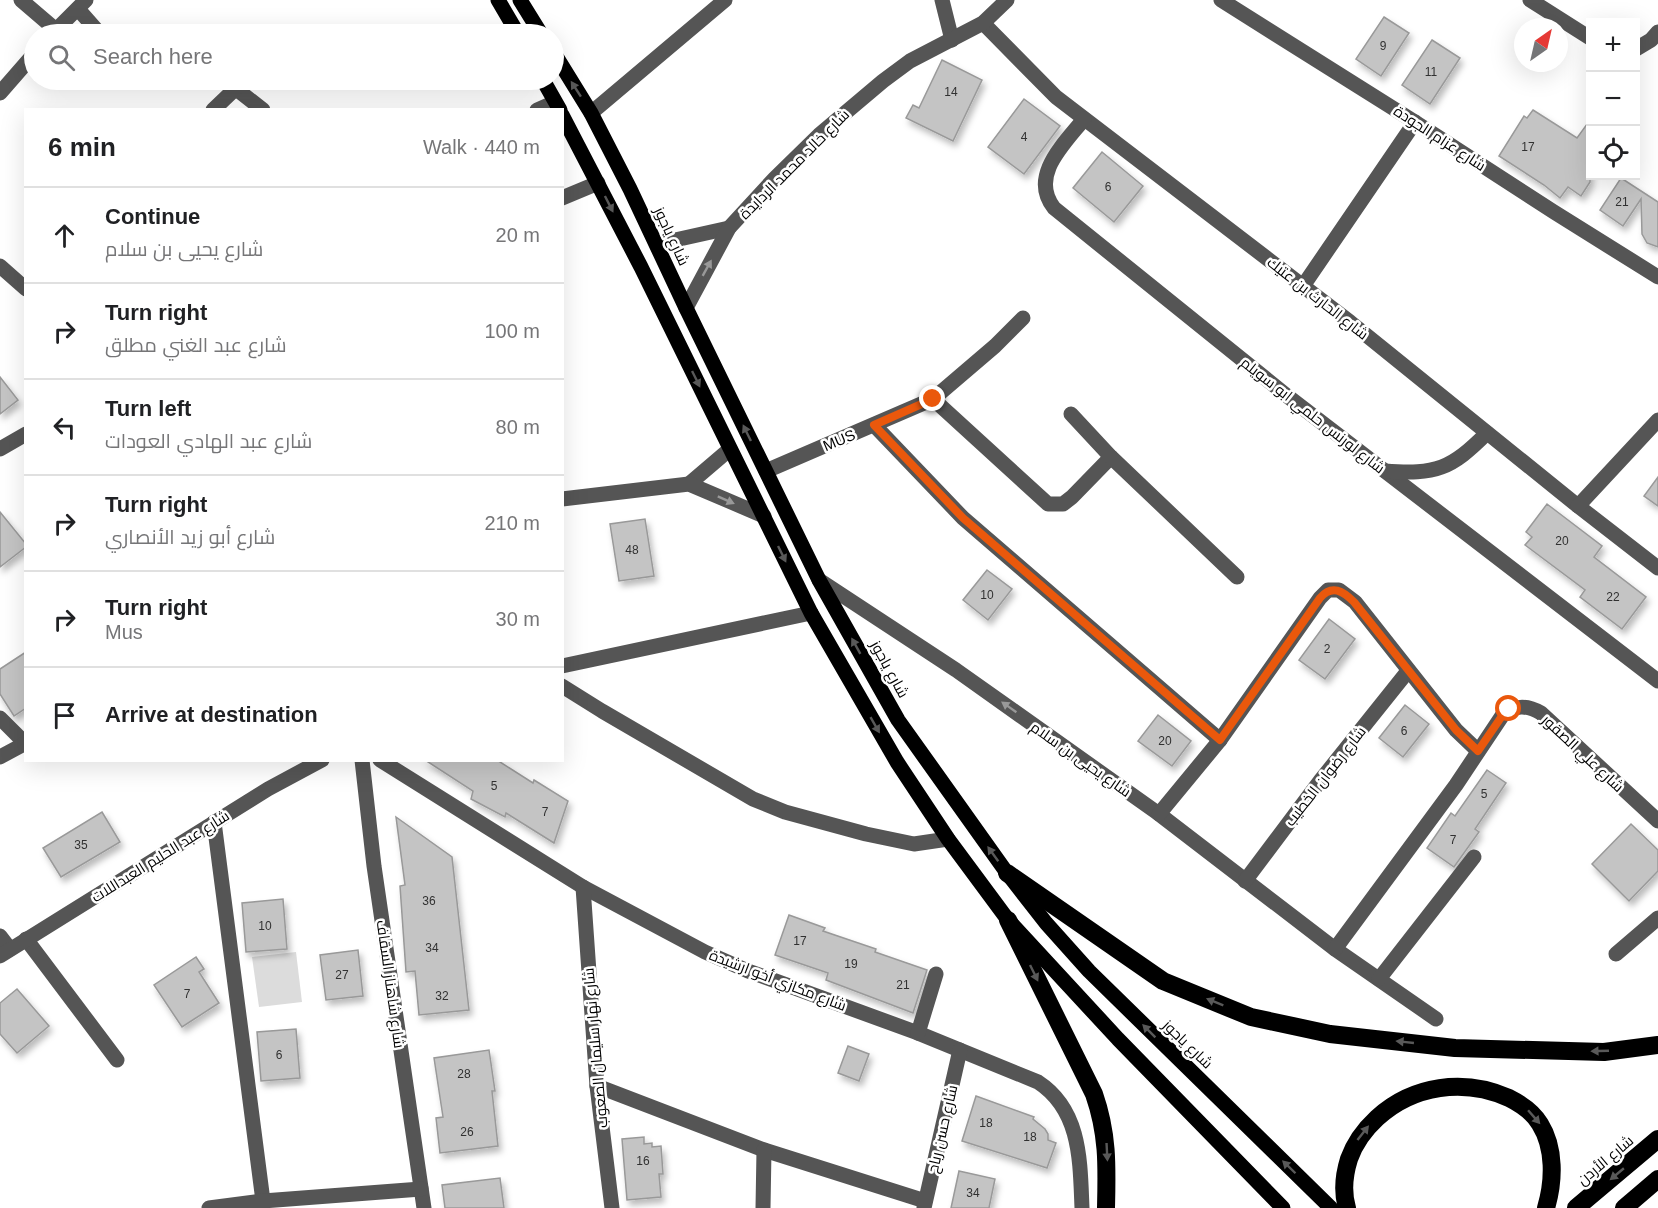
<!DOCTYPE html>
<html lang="en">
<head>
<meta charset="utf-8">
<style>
  body { margin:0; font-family:Arial,Cairo,sans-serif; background:#f2f2f2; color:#202124 }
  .controls { position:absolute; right:18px; top:18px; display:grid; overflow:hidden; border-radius:0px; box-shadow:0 6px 24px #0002 }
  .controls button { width:54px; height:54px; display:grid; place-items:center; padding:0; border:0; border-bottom:2px solid #e0e0e0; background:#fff; color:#202124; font:30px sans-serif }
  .compass { position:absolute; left:1514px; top:18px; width:54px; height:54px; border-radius:50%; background:#fff; box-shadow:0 6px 24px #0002; rotate:34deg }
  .stop { position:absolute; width:18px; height:18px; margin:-14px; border:4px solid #ea580c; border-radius:50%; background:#fff }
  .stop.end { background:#ea580c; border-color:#fff; box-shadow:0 2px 6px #0008 }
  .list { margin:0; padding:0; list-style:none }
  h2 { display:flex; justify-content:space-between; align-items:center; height:78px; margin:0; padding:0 24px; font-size:26px }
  h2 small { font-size:20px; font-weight:400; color:#757577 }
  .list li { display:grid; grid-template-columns:39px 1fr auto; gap:18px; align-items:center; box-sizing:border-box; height:96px; padding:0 24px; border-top:2px solid #e0e0e0 }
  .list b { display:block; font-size:22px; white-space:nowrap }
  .list p { margin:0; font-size:20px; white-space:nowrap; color:#757577 }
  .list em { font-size:20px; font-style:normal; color:#757577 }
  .icon { flex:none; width:33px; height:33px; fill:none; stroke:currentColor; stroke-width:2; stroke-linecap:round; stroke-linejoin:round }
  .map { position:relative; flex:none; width:1658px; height:1208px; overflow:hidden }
  .search { position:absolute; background:#fff; box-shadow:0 6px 24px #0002; left:24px; top:24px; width:540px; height:66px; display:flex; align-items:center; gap:15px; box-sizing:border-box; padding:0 21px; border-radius:33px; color:#757577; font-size:22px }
  .panel { position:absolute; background:#fff; box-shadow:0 6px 24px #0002; left:24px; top:108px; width:540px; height:654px; border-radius:0px }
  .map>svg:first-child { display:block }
  .green { fill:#dcdcdc }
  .building { fill:#c4c4c4; stroke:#999; stroke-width:1.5; filter:url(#shadow) }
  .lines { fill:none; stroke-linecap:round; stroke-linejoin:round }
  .minor { stroke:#555; stroke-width:15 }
  .major { stroke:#000; stroke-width:15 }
  .highway { stroke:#000; stroke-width:18 }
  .oneway { fill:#595959 }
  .oneway2 { fill:#999 }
  .route { stroke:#ea580c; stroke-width:8 }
  .labels { text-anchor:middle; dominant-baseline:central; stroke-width:5; stroke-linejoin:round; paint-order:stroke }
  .number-label { font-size:12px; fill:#313131 }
  .street-label { font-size:15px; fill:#000; stroke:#fff }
</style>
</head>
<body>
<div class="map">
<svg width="1658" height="1208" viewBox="0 0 1658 1208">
  <defs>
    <filter id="shadow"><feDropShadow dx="3" dy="5" stdDeviation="3" flood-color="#0004"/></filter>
  </defs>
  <rect width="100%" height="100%" fill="#fff"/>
  <path class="green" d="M296,952L302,1002L259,1007L252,957Z"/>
  <g class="building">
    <path d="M1384,17L1409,33L1381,76L1356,59Z"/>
    <path d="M1432,40L1460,58L1430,104L1402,85Z"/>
    <path d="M942,60L982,80L953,141L906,118L913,105L919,108Z"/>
    <path d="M1024,99L1060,126L1024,174L988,147Z"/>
    <path d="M1533,110L1577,138L1590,120V182L1581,196L1568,187L1560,198L1544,185L1499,156L1524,116L1527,118Z"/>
    <path d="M1102,152L1143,186L1114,222L1073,188Z"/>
    <path d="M1621,178L1658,202V247L1647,243L1642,234L1641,199L1623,226L1600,210Z"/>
    <path d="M0,377L18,400L0,414Z"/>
    <path d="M1658,477V506L1644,496Z"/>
    <path d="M1547,504L1602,546L1594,557L1646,597L1622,629L1580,597L1585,590L1525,545L1532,537L1526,532Z"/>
    <path d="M0,512L26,544V547L0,567Z"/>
    <path d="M645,519L654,576L619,581L610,524Z"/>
    <path d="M987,570L1012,589L988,620L963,600Z"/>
    <path d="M1329,619L1355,639L1325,679L1299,660Z"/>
    <path d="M26,652V708L14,716L0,694V669Z"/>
    <path d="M1405,705L1429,724L1403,757L1379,738Z"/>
    <path d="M1158,715L1191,741L1172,766L1138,741Z"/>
    <path d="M425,760H497L533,783L534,780L568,801L554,843L506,813L505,817L471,799L473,791Z"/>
    <path d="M1487,770L1506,783L1475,829L1479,832L1454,867L1427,848L1451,813L1455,816Z"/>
    <path d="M102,812L120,842L61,877L43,848Z"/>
    <path d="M396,817L452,857L469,1010L419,1015L415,971L406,972L400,886L405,885Z"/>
    <path d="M1631,824L1658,850V871L1629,901L1592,864Z"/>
    <path d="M283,899L287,949L246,952L242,903Z"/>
    <path d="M789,915L825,928L823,931L876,949L875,952L927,970L913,1013L826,980L828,973L775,955Z"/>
    <path d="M358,950L363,996L326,1000L320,955Z"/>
    <path d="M196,957L204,969L199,972L219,1003L182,1027L154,985Z"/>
    <path d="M17,989L49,1026L17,1053L0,1034V1003Z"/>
    <path d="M296,1029L300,1078L261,1081L257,1032Z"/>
    <path d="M848,1046L869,1054L859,1081L838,1073Z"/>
    <path d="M489,1050L495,1091H492L498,1146L440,1153L436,1118L443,1117L434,1058Z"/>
    <path d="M976,1096L1034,1117L1033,1119L1045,1129L1048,1134V1140L1056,1143L1047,1168L962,1141Z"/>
    <path d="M644,1137V1144L652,1143V1147L661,1146L663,1174H659L661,1197L627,1200L622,1139Z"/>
    <path d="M959,1171L995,1179L989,1208H951Z"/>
    <path d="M500,1178L504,1208H445L442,1185Z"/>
  </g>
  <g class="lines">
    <g class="minor">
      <path d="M21,0L56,30"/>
      <path d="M942,0L952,40"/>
      <path d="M1221,0L1415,122L1554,212L1658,277"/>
      <path d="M1530,0L1590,38"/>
      <path d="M78,9L100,34"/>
      <path d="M983,23L1056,97L1350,322L1578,506L1658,568"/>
      <path d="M52,34L86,0"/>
      <path d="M1636,49L1651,40L1658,32"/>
      <path d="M225,80L263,110"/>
      <path d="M0,93L34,54"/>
      <path d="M213,110L236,88"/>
      <path d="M537,110L555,102"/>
      <path d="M591,113L725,0"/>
      <path d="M1084,119C1064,144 1029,176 1054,208L1286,395L1658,681"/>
      <path d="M562,198L598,183"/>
      <path d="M657,244L729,228"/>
      <path d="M0,266L26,289"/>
      <path d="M1303,286L1415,122"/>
      <path d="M686,308L729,228L775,178L819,135L883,81L910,61L983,23L1007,0"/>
      <path d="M933,399L1048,504H1063L1072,497L1111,457"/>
      <path d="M1071,414L1111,457L1237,577"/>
      <path d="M874,425L963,518L1220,740"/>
      <path d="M0,449L26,434"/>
      <path d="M766,471L933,399L995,346L1023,318"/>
      <path d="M1385,471C1436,475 1451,469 1487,433"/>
      <path d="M689,484L730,449"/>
      <path d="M562,499L689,484L764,516"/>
      <path d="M1578,506L1658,420"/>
      <path d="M819,580L956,670L1159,814L1335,949L1436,1019"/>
      <path d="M562,666L811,613"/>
      <path d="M562,686L602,711L753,799L785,812L866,834L914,844L948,839"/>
      <path d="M0,718L25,743"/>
      <path d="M0,757L26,743"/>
      <path d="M362,760L374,866L424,1208"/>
      <path d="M380,760L583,887L705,952L748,971L918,1033L1038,1082C1081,1110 1080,1161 1082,1208"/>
      <path d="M1159,814L1220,740L1320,598L1328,590H1339L1355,602L1456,730L1478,751"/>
      <path d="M214,822L263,1201"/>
      <path d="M1245,881L1320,781L1408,671"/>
      <path d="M583,887L597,1086L612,1208"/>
      <path d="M0,936L10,949"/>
      <path d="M26,939L117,1060"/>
      <path d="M1335,949L1456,785L1502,716C1515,704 1527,705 1541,713L1658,821"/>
      <path d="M1616,954L1658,918"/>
      <path d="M0,956L268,789L322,760"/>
      <path d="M1379,979L1474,857"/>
      <path d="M918,1033L936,974"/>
      <path d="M597,1086L764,1150L925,1201"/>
      <path d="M209,1208L263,1201L421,1189"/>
      <path d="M763,1208L764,1150"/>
      <path d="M924,1208L960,1050"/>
    </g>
    <g class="major">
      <path d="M498,0L518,34"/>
      <path d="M520,0L541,34"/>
      <path d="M554,53L591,113L630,189L686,308L819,580L898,720L1007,873L1046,923L1089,971L1331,1208"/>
      <path d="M543,80L560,110"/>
      <path d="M562,115L641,267L811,613L897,762L948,839L1008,920L1118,1039L1283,1208"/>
    </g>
    <g class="highway">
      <path d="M1007,873L1163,981L1251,1017L1330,1034L1455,1048L1604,1052L1658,1045"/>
      <path d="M1008,920L1094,1094C1108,1134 1107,1166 1106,1208"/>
      <path d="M1347,1208C1342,1191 1344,1175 1349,1159C1355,1142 1364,1130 1377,1118C1413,1085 1464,1078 1509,1098C1521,1104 1533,1112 1540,1124C1555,1148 1554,1181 1546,1208"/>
      <path d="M1576,1208L1658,1139"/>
      <path d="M1624,1208L1658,1179"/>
    </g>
  </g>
  <defs><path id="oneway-solid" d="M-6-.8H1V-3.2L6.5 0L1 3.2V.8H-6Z" transform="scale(1.5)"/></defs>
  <g class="oneway">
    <use href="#oneway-solid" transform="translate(576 89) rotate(-123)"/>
    <use href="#oneway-solid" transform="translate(609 204) rotate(63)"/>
    <use href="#oneway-solid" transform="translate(696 379) rotate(64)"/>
    <use href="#oneway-solid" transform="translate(747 433) rotate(-116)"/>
    <use href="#oneway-solid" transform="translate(782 554) rotate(64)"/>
    <use href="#oneway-solid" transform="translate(856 646) rotate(-119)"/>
    <use href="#oneway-solid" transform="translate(875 725) rotate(60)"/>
    <use href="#oneway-solid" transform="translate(993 854) rotate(-126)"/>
    <use href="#oneway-solid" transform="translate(1034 973) rotate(64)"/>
    <use href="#oneway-solid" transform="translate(1215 1002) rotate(-158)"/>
    <use href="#oneway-solid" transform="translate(1149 1031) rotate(-135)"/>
    <use href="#oneway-solid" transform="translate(1405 1042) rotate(-174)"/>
    <use href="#oneway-solid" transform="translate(1600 1051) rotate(178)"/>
    <use href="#oneway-solid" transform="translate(1534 1117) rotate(49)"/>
    <use href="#oneway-solid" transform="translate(1363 1133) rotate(-52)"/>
    <use href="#oneway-solid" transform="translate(1107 1152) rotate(87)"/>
    <use href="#oneway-solid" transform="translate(1289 1167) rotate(-136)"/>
    <use href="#oneway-solid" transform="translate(1617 1174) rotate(140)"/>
  </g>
  <g class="oneway2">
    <use href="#oneway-solid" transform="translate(707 268) rotate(-61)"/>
    <use href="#oneway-solid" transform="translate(726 500) rotate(24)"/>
    <use href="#oneway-solid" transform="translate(1009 707) rotate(-145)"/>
  </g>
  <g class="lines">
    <path class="route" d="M933,399L874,425L963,518L1220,740L1320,598C1332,584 1343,591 1354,602L1456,730L1478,751L1502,716L1509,709"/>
  </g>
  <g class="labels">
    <g class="number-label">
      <text x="1383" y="46">9</text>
      <text x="1431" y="72">11</text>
      <text x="951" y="92">14</text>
      <text x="1024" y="137">4</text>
      <text x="1528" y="147">17</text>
      <text x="1108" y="187">6</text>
      <text x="1622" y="202">21</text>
      <text x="1562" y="541">20</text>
      <text x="632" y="550">48</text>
      <text x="987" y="595">10</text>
      <text x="1613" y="597">22</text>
      <text x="1327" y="649">2</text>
      <text x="1404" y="731">6</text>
      <text x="1165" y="741">20</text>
      <text x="494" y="786">5</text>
      <text x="1484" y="794">5</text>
      <text x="545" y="812">7</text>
      <text x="1453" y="840">7</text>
      <text x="81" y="845">35</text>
      <text x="429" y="901">36</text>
      <text x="265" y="926">10</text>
      <text x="800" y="941">17</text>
      <text x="432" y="948">34</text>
      <text x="851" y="964">19</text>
      <text x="342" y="975">27</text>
      <text x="903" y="985">21</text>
      <text x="187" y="994">7</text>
      <text x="442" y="996">32</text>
      <text x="279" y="1055">6</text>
      <text x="464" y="1074">28</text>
      <text x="986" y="1123">18</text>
      <text x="467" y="1132">26</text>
      <text x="1030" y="1137">18</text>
      <text x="643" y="1161">16</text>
      <text x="973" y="1193">34</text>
    </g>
    <g class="street-label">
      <text transform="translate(1440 138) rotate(33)">شارع عزام الجودة</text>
      <text transform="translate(794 164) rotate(-45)">شارع خالد محمد الردايدة</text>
      <text transform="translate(672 236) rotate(65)">شارع ياجوز</text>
      <text transform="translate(1318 298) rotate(38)">شارع الحارث بن عتيك</text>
      <text transform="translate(1313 415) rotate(38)">شارع لورنس حلمي ابو سويلم</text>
      <text transform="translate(839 440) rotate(-23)">MUS</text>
      <text transform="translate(890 669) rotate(61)">شارع ياجوز</text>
      <text transform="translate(1583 753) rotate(43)">شارع علي الصقور</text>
      <text transform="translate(1081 759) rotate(35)">شارع يحيى بن سلام</text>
      <text transform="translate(1325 776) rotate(-52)">شارع رضوان الخطيب</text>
      <text transform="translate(160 856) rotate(-32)">شارع عبد الحليم العبداللات</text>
      <text transform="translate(778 980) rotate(21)">شارع مكازي أخو ارشيدة</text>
      <text transform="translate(391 984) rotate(82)">شارع شاهناز السقاف</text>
      <text transform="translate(1188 1044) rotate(44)">شارع ياجوز</text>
      <text transform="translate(595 1048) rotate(-95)">شارع نهار سليمان الصعوب</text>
      <text transform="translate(942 1129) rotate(-77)">شارع حسن رباح</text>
      <text transform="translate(1605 1160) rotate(-40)">شارع الأردن</text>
    </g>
  </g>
</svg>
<div class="controls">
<button>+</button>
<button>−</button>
<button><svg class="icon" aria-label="locate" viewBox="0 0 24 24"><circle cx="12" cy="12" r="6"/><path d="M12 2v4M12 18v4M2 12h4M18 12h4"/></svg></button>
</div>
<svg class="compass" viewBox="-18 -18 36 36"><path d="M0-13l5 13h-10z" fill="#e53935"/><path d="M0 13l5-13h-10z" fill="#757577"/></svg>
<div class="stop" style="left:1509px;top:709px"></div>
<div class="stop end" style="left:933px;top:399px"></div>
<div class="search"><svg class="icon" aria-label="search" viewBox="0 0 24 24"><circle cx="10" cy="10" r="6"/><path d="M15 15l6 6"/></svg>Search here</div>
<section class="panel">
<h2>6 min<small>Walk · 440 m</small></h2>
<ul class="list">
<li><svg class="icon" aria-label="ahead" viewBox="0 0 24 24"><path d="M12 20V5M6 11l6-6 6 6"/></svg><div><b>Continue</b><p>شارع يحيى بن سلام</p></div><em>20 m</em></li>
<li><svg class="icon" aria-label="right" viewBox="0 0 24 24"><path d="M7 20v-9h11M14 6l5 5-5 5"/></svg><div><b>Turn right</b><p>شارع عبد الغني مطلق</p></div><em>100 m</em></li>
<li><svg class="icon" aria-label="left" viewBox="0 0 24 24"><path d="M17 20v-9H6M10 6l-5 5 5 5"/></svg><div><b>Turn left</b><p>شارع عبد الهادي العودات</p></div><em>80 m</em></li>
<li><svg class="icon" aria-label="right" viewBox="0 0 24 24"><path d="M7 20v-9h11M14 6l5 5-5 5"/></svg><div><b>Turn right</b><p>شارع أبو زيد الأنصاري</p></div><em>210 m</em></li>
<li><svg class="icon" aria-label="right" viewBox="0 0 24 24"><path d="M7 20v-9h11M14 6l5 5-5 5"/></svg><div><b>Turn right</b><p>Mus</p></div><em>30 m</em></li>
<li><svg class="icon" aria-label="arrive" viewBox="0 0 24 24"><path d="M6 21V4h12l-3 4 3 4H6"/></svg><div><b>Arrive at destination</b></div></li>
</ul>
</section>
</div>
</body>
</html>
